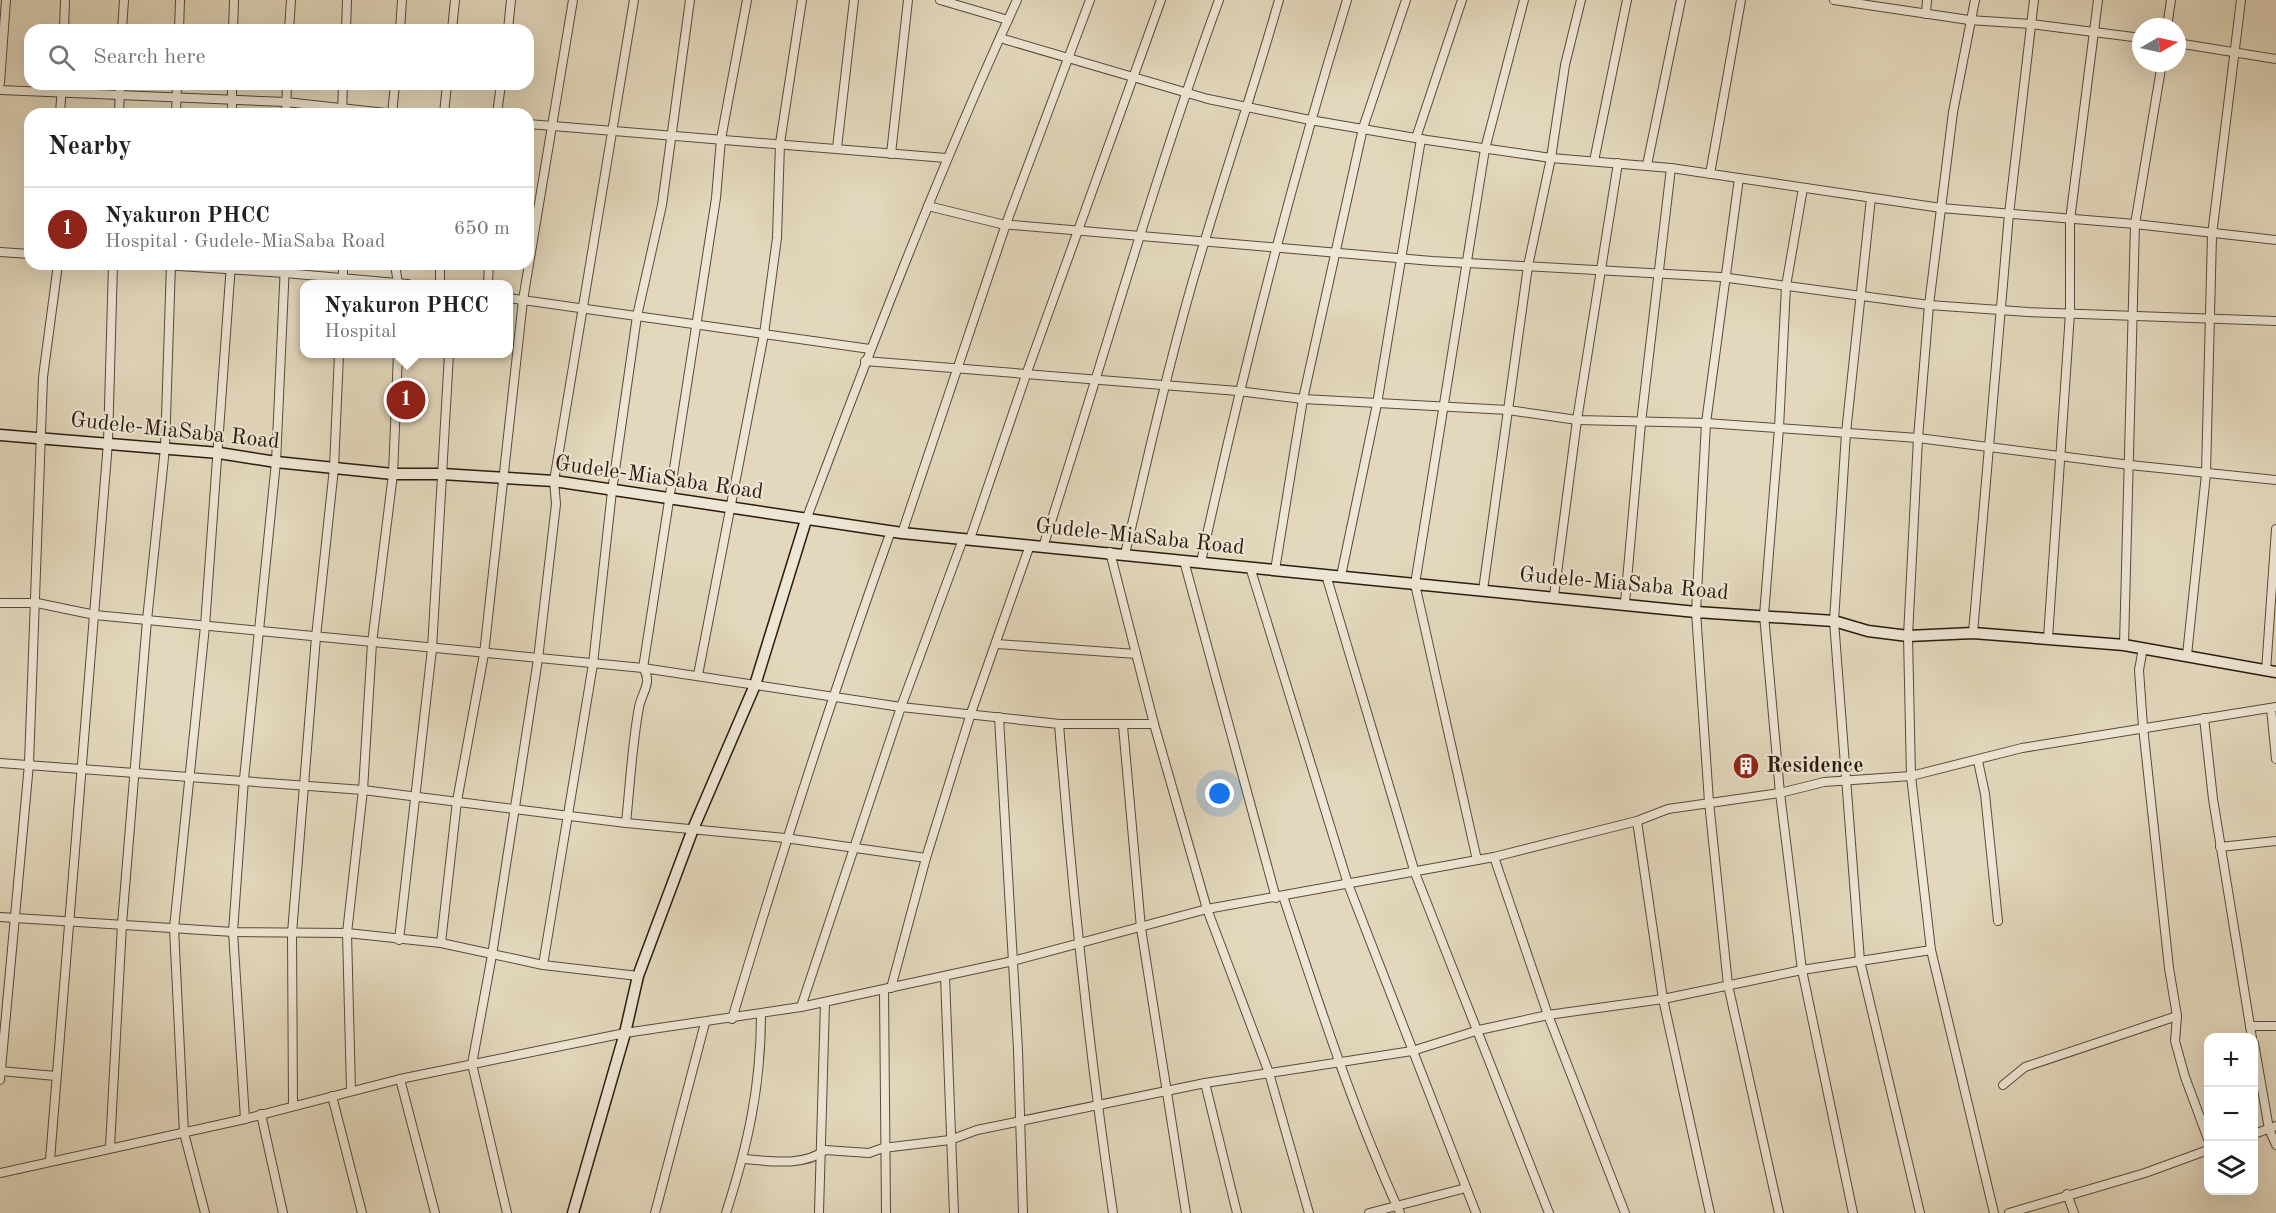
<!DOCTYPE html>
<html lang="en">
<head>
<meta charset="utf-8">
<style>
  body { margin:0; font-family:"Old Standard TT",serif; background:#f6f6f6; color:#202124 }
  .controls { position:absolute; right:18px; bottom:18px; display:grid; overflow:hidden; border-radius:12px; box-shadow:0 6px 24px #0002 }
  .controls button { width:54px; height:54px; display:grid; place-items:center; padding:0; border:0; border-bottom:2px solid #e0e0e0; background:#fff; color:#202124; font:30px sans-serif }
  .compass { position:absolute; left:2132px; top:18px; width:54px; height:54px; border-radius:50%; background:#fff; box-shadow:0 6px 24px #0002; rotate:81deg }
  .you { position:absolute; left:1220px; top:794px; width:21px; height:21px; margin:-15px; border:4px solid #fff; border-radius:50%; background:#1a73e8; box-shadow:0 0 0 9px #1a73e833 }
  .badge { display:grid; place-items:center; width:39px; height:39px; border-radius:50%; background:#8f2418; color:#fff; font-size:20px; font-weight:700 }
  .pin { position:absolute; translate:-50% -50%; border:3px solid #fff; box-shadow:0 2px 6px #0006 }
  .popup { position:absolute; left:300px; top:280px; width:213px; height:78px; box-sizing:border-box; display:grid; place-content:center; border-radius:12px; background:#fff; filter:drop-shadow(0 2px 4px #0005); font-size:20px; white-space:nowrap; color:#757577 }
  .popup b { font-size:22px; color:#202124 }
  .popup::after { content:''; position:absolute; left:50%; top:100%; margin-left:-12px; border:12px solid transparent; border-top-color:#fff }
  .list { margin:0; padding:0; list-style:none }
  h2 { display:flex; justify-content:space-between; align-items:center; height:78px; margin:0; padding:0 24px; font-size:26px }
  h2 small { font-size:20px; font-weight:400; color:#757577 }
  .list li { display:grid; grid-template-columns:39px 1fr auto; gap:18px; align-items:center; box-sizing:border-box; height:84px; padding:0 24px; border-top:2px solid #e0e0e0 }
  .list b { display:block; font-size:22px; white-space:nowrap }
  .list p { margin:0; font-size:20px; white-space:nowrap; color:#757577 }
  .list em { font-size:20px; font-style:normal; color:#757577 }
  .icon { flex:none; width:33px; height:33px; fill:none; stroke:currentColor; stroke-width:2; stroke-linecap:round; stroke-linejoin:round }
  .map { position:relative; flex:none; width:2276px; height:1213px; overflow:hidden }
  .search { position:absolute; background:#fff; box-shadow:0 6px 24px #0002; left:24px; top:24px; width:510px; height:66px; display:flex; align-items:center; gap:15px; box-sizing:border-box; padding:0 21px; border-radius:18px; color:#757577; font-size:22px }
  .panel { position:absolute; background:#fff; box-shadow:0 6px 24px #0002; left:24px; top:108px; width:510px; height:162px; border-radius:18px }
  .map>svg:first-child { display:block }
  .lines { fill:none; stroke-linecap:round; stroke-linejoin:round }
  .street-casing { stroke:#594a38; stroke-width:10 }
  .secondary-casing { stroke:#2b1b0c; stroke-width:13 }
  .street { stroke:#ede6d4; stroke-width:8 }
  .secondary { stroke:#ede6d4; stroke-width:10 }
  .labels { text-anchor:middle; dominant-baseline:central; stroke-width:4.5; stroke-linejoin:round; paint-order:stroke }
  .street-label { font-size:22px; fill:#2b1b0c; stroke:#ede6d4 }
  .poi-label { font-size:22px; font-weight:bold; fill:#2b1b0c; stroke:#ede6d4; text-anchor:start }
</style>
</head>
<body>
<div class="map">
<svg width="2276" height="1213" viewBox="0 0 2276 1213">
  <rect width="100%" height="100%" fill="#e3d8bd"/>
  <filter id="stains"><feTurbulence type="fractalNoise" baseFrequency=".00333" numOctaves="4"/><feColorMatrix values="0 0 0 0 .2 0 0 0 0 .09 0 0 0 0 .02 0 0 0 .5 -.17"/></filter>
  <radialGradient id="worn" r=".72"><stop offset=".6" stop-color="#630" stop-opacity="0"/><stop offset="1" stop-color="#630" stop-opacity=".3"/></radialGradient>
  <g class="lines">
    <defs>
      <g id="street">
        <path d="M940,0L1008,20"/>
        <path d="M1834,0L1969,20L2031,24L2141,38"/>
        <path d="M1975,0L1953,112L1929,305L1918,438L1908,636L1911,776L1931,950L1994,1213"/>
        <path d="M1926,14L1927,0"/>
        <path d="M2167,27L2171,0"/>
        <path d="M64,30L65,0"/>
        <path d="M122,30L124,0"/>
        <path d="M179,30L180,0"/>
        <path d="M233,30L234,0"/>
        <path d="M289,30L291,0"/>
        <path d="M346,30L347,0"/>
        <path d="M400,30L402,0"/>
        <path d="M452,30L455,0"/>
        <path d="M508,30L511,0"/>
        <path d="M1000,38L1208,99L1310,120L1427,140L1551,158L1671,168L1941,208L2135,224L2276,240"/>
        <path d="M2177,43L2276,59"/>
        <path d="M0,83L6,0"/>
        <path d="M0,90L286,102L395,114"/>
        <path d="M60,114L62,84"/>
        <path d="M119,114L120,84"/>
        <path d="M176,114L177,84"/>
        <path d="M232,114V84"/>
        <path d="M286,114L287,84"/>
        <path d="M342,114L343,84"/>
        <path d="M392,114L395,84"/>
        <path d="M444,114L447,84"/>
        <path d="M497,114L501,84"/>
        <path d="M528,124L946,158"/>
        <path d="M1416,138L1462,0"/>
        <path d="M837,148L854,0"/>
        <path d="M891,154L908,0"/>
        <path d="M1594,161L1627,0"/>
        <path d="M1647,165L1681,0"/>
        <path d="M1710,174L1741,0"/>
        <path d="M1739,178L1706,423L1696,612L1709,802L1728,985L1779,1213"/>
        <path d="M1803,188L1786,286L1779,428L1764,615L1780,793L1802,970L1853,1213"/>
        <path d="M1871,198L1846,433L1834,621L1860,961L1920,1213"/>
        <path d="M928,206L1001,224L1432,261L1721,277L1929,305L2028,312L2276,321"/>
        <path d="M0,252L30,254"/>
        <path d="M148,264L285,273L408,284"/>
        <path d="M395,264L398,284"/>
        <path d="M343,284V264"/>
        <path d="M440,284V264"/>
        <path d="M488,284L489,264"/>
        <path d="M508,298L870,349"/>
        <path d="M865,361L1238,391L1303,399L1508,410L1577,420L1706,423L1918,438L2130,465L2276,480"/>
        <path d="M806,520C872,345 939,170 1017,0"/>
        <path d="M902,533L1006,224L1090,0"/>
        <path d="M970,539L1026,375L1161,0"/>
        <path d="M1043,547C1102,365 1153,180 1219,0"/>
        <path d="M1110,552L1154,724L1207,909L1269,1073L1309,1213"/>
        <path d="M1125,554C1150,449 1173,343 1205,240C1229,160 1256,81 1279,0"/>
        <path d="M1184,561L1276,898"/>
        <path d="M1201,562C1242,373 1290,186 1347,0"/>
        <path d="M1250,567L1348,884L1476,1213"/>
        <path d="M1275,570L1303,399L1363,128L1406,0"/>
        <path d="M1326,575L1415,873L1549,1213"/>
        <path d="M1341,576L1377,404L1421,139"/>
        <path d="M1483,590L1528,266L1551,158L1565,65L1581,0"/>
        <path d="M1554,596L1577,420L1618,163"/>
        <path d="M0,603H37L95,615L643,668L901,707L1059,724H1154"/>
        <path d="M1625,603L1641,423L1671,168"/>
        <path d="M1973,633L2009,214L2034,0"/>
        <path d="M2048,638L2070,313V220L2098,0"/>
        <path d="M997,644L1136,654"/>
        <path d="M2124,645L2135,224L2162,63"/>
        <path d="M2143,648L2139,670L2143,727L2169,968L2177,1016L2175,1041L2185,1077L2208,1139"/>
        <path d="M2187,655L2206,474L2212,235L2241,0"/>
        <path d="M2266,671L2276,529"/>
        <path d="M698,675L764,334L777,238L780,143L802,0"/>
        <path d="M2271,708L2276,759"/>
        <path d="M999,717L1018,1050L1023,1213"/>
        <path d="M2204,718L2213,799L2252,1038"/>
        <path d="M1059,724C1072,888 1089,1051 1113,1213"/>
        <path d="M1123,726L1141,928L1186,1213"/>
        <path d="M1978,761L1985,794L1998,921"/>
        <path d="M0,763L363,790L626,823L785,838L926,858"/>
        <path d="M1637,821L1663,999L1710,1213"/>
        <path d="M626,823C630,785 632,745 639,707C642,692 653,682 643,668L716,198L721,139L747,0"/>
        <path d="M2220,847L2276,841"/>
        <path d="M1494,857L1548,1015L1625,1213"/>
        <path d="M1477,860L1415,584L1485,149L1524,0"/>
        <path d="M1283,896C1319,1004 1353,1110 1400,1213"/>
        <path d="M0,917L233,932L347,933L441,943L543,965L638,976"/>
        <path d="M399,940L432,649L449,354"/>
        <path d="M441,943L457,801L484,654L523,300L573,0"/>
        <path d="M543,965L593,664L612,491L637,316L662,205L690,0"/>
        <path d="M945,976L954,1213"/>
        <path d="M891,988L926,858L971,713L1030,545"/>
        <path d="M884,990L886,1213"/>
        <path d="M801,1007L901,707L963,539"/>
        <path d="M732,1019C781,855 833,692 891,531"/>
        <path d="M2250,1026H2276"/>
        <path d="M2254,1043L2269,1129L2276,1145"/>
        <path d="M0,1071L56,1076"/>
        <path d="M400,1079L435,1213"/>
        <path d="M0,1080L29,764L43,377L58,264"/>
        <path d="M1205,1083L1237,1213"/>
        <path d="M2003,1085L2025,1067L2177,1016"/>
        <path d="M351,1090L347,933L363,790L372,643L393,474L398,354"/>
        <path d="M332,1096L362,1213"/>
        <path d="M293,1106L292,933L316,637L334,468L339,354"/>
        <path d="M261,1114L283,1213"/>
        <path d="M245,1119L233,932L244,779L276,462L285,264"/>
        <path d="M2254,1134L2276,1126"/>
        <path d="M110,1147L122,924L147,620L165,448L171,264"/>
        <path d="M744,1159C768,1161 804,1167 825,1150L869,1153L883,1148L950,1140L977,1130L1205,1083L1412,1051L1479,1030L1548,1015L1663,999L1802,970L1931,950"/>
        <path d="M50,1160L108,442L113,264"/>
        <path d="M0,1173L245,1119L400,1079L625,1033L801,1007L1013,961L1207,909L1494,857L1637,821L1668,809L1780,793L1824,782L1911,776L2022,748L2276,707"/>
        <path d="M2067,1194L2074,1213"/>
        <path d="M205,1213L184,1133L174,928L205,626L231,264"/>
        <path d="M507,1213L472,1064L492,955L538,659L556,504L554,481L634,0"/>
        <path d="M655,1213L705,1023"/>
        <path d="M726,1213C748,1145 761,1086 761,1014"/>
        <path d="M819,1213L825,1002"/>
        <path d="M1369,1213L1466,1188"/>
        <path d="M2009,1213L2145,1173L2208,1150"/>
      </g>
      <g id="secondary">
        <path d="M0,435L219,453L276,462L393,474H442L554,481L902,533L1696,612L1834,621L1868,631L1908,636L1973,633L2124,645L2276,672"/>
        <path d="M573,1213L625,1033L638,976L693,829L755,685L806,520"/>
      </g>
    </defs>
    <use href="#street" class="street-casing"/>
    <use href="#secondary" class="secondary-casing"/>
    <use href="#street" class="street"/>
    <use href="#secondary" class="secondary"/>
  </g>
  <defs>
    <symbol id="building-disc" viewBox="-11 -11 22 22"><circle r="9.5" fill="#8f2418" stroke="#ede6d4"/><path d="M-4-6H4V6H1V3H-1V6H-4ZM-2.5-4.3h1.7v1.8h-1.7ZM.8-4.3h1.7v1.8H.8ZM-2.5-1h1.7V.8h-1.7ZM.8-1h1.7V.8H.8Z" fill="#fff"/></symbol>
  </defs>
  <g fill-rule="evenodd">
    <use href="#building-disc" x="1731" y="751" width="30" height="30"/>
  </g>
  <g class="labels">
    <g class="street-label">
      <text transform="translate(175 431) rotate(6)">Gudele-MiaSaba Road</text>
      <text transform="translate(659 478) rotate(8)">Gudele-MiaSaba Road</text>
      <text transform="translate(1140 537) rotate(6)">Gudele-MiaSaba Road</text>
      <text transform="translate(1624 584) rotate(5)">Gudele-MiaSaba Road</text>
    </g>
    <g class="poi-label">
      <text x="1766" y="766">Residence</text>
    </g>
  </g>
  <rect width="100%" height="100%" filter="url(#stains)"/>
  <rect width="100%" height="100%" fill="url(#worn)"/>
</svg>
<div class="controls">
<button>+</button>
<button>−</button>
<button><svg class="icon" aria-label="layers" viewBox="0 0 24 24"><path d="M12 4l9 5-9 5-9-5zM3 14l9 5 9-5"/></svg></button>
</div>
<svg class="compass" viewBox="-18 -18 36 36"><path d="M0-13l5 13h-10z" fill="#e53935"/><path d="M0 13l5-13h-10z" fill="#757577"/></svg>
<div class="you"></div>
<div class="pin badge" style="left:406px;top:400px">1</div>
<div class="popup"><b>Nyakuron PHCC</b>Hospital</div>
<div class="search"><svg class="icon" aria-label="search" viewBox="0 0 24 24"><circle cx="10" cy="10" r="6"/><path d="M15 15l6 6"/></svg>Search here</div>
<section class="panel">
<h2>Nearby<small></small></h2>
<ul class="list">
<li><span class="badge">1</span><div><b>Nyakuron PHCC</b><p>Hospital · Gudele-MiaSaba Road</p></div><em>650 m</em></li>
</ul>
</section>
</div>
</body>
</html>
